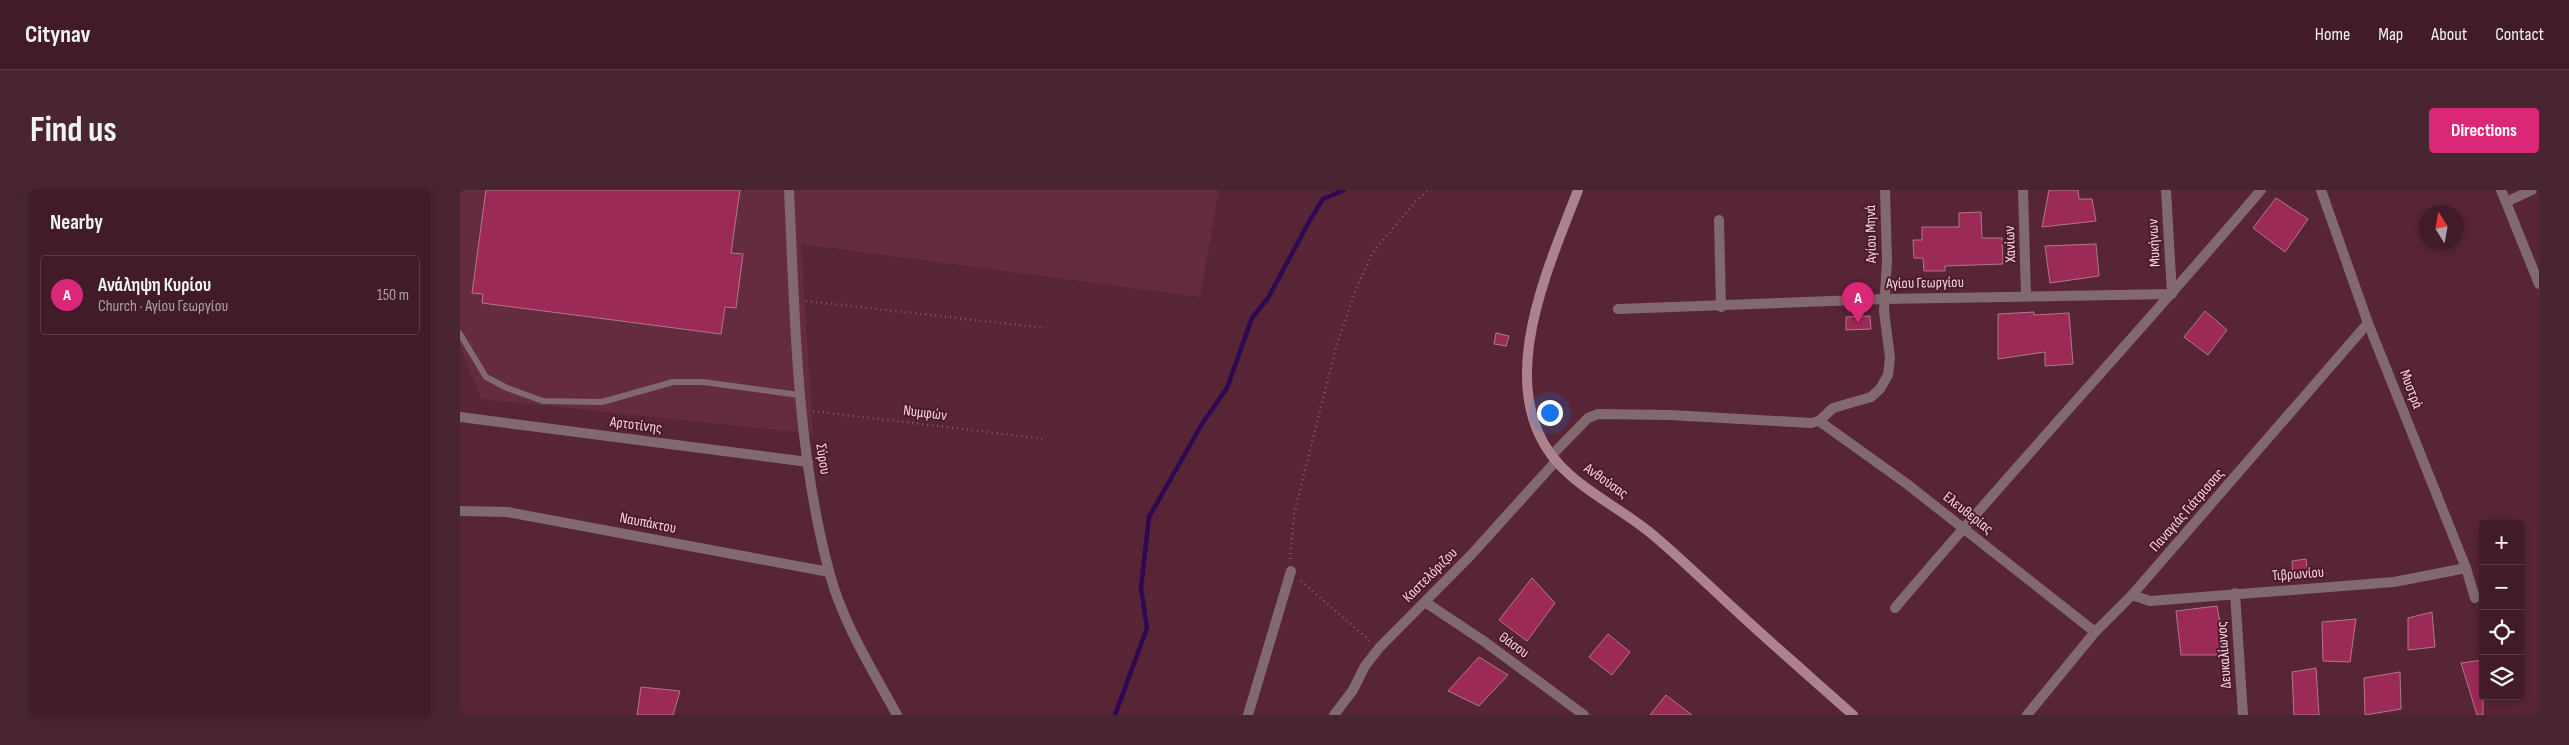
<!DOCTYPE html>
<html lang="en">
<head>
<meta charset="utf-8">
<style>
  body { margin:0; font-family:"Sofia Sans Condensed",sans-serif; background:#482530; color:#f1f3f6 }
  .controls { position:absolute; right:15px; bottom:15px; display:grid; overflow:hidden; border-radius:5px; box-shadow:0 2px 8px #0003 }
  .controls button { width:45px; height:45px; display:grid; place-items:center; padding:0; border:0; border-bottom:1px solid #5a3a45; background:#411c28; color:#f1f3f6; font:25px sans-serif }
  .compass { position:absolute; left:1959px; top:15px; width:45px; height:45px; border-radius:50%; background:#411c28; box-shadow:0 2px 8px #0003; rotate:349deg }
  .you { position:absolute; left:1089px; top:222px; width:18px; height:18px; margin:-12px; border:4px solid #fff; border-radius:50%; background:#1a73e8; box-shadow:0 0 0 8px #1a73e833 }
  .badge { display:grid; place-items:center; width:32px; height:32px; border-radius:50%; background:#db2777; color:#fff; font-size:16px; font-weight:700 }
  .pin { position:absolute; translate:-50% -41px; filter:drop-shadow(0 1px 2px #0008) }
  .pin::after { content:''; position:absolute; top:26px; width:18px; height:15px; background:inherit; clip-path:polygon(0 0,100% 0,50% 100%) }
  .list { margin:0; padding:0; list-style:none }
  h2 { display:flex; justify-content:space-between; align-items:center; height:65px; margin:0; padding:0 20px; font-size:21px }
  h2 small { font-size:16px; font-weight:400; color:#aea1a8 }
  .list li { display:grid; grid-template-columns:32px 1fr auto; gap:15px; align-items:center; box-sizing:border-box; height:80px; margin:0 10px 10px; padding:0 10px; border:1px solid #5a3a45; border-radius:5px }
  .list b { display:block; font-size:19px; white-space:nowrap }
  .list p { margin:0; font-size:16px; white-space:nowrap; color:#aea1a8 }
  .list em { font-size:16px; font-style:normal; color:#aea1a8 }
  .icon { flex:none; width:28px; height:28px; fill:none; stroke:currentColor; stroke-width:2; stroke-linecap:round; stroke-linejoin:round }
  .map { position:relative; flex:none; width:2079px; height:525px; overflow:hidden; border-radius:5px }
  header { display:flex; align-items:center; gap:30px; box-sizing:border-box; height:70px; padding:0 25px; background:#411c28; border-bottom:1px solid #5a3a45 }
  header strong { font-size:24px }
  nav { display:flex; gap:28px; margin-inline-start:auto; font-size:18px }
  .intro { display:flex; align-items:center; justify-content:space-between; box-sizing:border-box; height:120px; padding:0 30px }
  h1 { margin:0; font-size:35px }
  .button { padding:12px 22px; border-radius:5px; background:#db2777; color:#fff; font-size:18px; font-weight:700 }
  main { display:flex; gap:30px; padding:0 30px }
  aside { flex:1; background:#411c28; border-radius:5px; box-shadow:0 2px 8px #0003 }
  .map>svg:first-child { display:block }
  .built { fill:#652c3f }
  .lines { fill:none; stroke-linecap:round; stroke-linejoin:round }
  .stream { stroke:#2f0753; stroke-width:4.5 }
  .building { fill:#9c2a57; stroke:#b27788 }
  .path { stroke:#875a68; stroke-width:2.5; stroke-dasharray:1 4; stroke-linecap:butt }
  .lane { stroke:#82686f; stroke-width:6 }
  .street { stroke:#82686f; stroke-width:10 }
  .secondary { stroke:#ab828d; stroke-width:10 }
  .labels { text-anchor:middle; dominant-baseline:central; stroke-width:4; stroke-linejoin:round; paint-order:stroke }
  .street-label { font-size:15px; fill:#f7d6de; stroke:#4b1a2b }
</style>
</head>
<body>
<header>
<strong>Citynav</strong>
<nav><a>Home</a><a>Map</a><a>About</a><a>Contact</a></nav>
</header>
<div class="intro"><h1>Find us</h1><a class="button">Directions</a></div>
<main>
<aside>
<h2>Nearby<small></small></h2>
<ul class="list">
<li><span class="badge">A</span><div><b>Ανάληψη Κυρίου</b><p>Church · Αγίου Γεωργίου</p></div><em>150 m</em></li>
</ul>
</aside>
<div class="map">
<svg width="2079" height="525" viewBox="0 0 2079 525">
  <rect width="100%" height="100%" fill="#572535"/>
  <path class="built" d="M0,0H759L740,107L341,54L353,244L21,209L0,156Z"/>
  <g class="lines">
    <path class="stream" d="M655,525L687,438L681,398L689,327L742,234L767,198L792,128L808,108L850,30L863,9L884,0"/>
  </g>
  <g class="building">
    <path d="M26,0H280L271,63L283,64L276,118L265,117L261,144L22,113L23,104L12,103Z"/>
    <path d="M1589,0H1618L1619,9H1632L1636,31L1582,37Z"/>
    <path d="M1816,8L1848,29L1825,62L1793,38Z"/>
    <path d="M1521,22L1522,48H1542L1543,74L1485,76V81H1464L1463,68H1454L1453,50H1462V37H1499V23Z"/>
    <path d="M1636,54L1639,86L1590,93L1585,56Z"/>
    <path d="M1745,121L1767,140L1748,165L1724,147Z"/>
    <path d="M1574,122V125L1609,123L1613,174L1585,176V162L1538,169V124Z"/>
    <path d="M1410,126L1411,139L1386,140V127Z"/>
    <path d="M1036,143L1049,146L1046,156L1034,154Z"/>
    <path d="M1846,369L1848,387L1833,388L1832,371Z"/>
    <path d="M1072,388L1095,413L1067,451L1039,430Z"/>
    <path d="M1757,416L1766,465H1721L1716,421Z"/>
    <path d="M1972,422L1975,457L1948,460V428Z"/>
    <path d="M1896,429L1890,472L1863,471L1862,432Z"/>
    <path d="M1148,444L1170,462L1152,485L1129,467Z"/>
    <path d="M1019,467L1048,485L1019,516L988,501Z"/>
    <path d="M2023,470V525H2017L2001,473Z"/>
    <path d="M1856,478L1859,525H1834L1832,482Z"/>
    <path d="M1940,482L1941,519L1905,525L1904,488Z"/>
    <path d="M181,497L220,501L213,525H177Z"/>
    <path d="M1206,505L1232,525H1190Z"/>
  </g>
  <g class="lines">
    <g class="path">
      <path d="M346,111L585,138"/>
      <path d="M353,221L585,249"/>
      <path d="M830,369L834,324L876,157L896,99L913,62L956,11L969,0"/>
      <path d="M841,391L910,451"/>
    </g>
    <path class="lane" d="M0,144L26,187L47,198L83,211L142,212L213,192H243L339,205"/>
    <g class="street">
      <path d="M329,0C335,127 336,258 369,381C382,432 412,479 437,525"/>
      <path d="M1563,0L1566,106"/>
      <path d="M1861,0L1908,133L2006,378L2015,408"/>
      <path d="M2041,0L2079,94"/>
      <path d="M2046,12L2072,0"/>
      <path d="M1259,30L1261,117"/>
      <path d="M1158,119L1424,109L1712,104L1706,0"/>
      <path d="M0,227L348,272"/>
      <path d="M1359,231L1447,294L1635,442"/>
      <path d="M1092,265L1128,228L1138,224L1210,225L1351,233L1359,231L1373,218L1411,207L1420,199L1428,185L1430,168L1424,121L1427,71L1425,0"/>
      <path d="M0,321L47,322L369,382"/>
      <path d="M1775,403L1783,525"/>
      <path d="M1672,405L1690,411L1934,392L2006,378"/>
      <path d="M965,412L1025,452L1124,525"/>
      <path d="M1435,418C1555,276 1681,141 1801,0"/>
      <path d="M788,525L831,381"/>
      <path d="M874,525L893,500L905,476L919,458L1011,365L1096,271"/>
      <path d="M1567,525L1635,442L1672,405L1908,133"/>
    </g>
    <path class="secondary" d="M1118,0C1088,79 1032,197 1097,272C1121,300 1165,321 1193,345C1224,371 1253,400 1283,427C1319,460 1356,492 1393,525"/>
  </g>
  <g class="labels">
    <g class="street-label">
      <text transform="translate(1411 44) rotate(-91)">Αγίου Μηνά</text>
      <text transform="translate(1694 53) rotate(-93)">Μυκήνων</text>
      <text transform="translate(1550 54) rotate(-92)">Χανίων</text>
      <text transform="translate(1465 93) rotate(-1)">Αγίου Γεωργίου</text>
      <text transform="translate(1951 199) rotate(69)">Μυστρά</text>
      <text transform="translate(465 223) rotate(7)">Νυμφών</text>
      <text transform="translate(176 235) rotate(7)">Αρτοτίνης</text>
      <text transform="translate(363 269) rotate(81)">Σύρου</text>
      <text transform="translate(1146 291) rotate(35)">Ανθούσας</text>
      <text transform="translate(1727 320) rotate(-49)">Παναγιάς Γιάτρισσας</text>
      <text transform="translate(1508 323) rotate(38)">Ελευθερίας</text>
      <text transform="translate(188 333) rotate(11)">Ναυπάκτου</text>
      <text transform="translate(1838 384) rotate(-4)">Τιβρωνίου</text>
      <text transform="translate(970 385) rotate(-45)">Καστελόριζου</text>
      <text transform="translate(1054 455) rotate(36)">Θάσου</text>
      <text transform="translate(1764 465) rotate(-94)">Δευκαλίωνος</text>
    </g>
  </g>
</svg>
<div class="controls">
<button>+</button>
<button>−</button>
<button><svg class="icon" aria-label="locate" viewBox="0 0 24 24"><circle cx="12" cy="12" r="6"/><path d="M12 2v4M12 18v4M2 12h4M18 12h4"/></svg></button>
<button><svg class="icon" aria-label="layers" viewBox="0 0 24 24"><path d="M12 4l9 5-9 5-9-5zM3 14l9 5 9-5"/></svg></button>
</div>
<svg class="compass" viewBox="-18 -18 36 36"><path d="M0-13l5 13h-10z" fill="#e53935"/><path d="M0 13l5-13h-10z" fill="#aea1a8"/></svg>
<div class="you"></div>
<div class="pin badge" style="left:1398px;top:133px">A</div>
</div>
</main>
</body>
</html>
